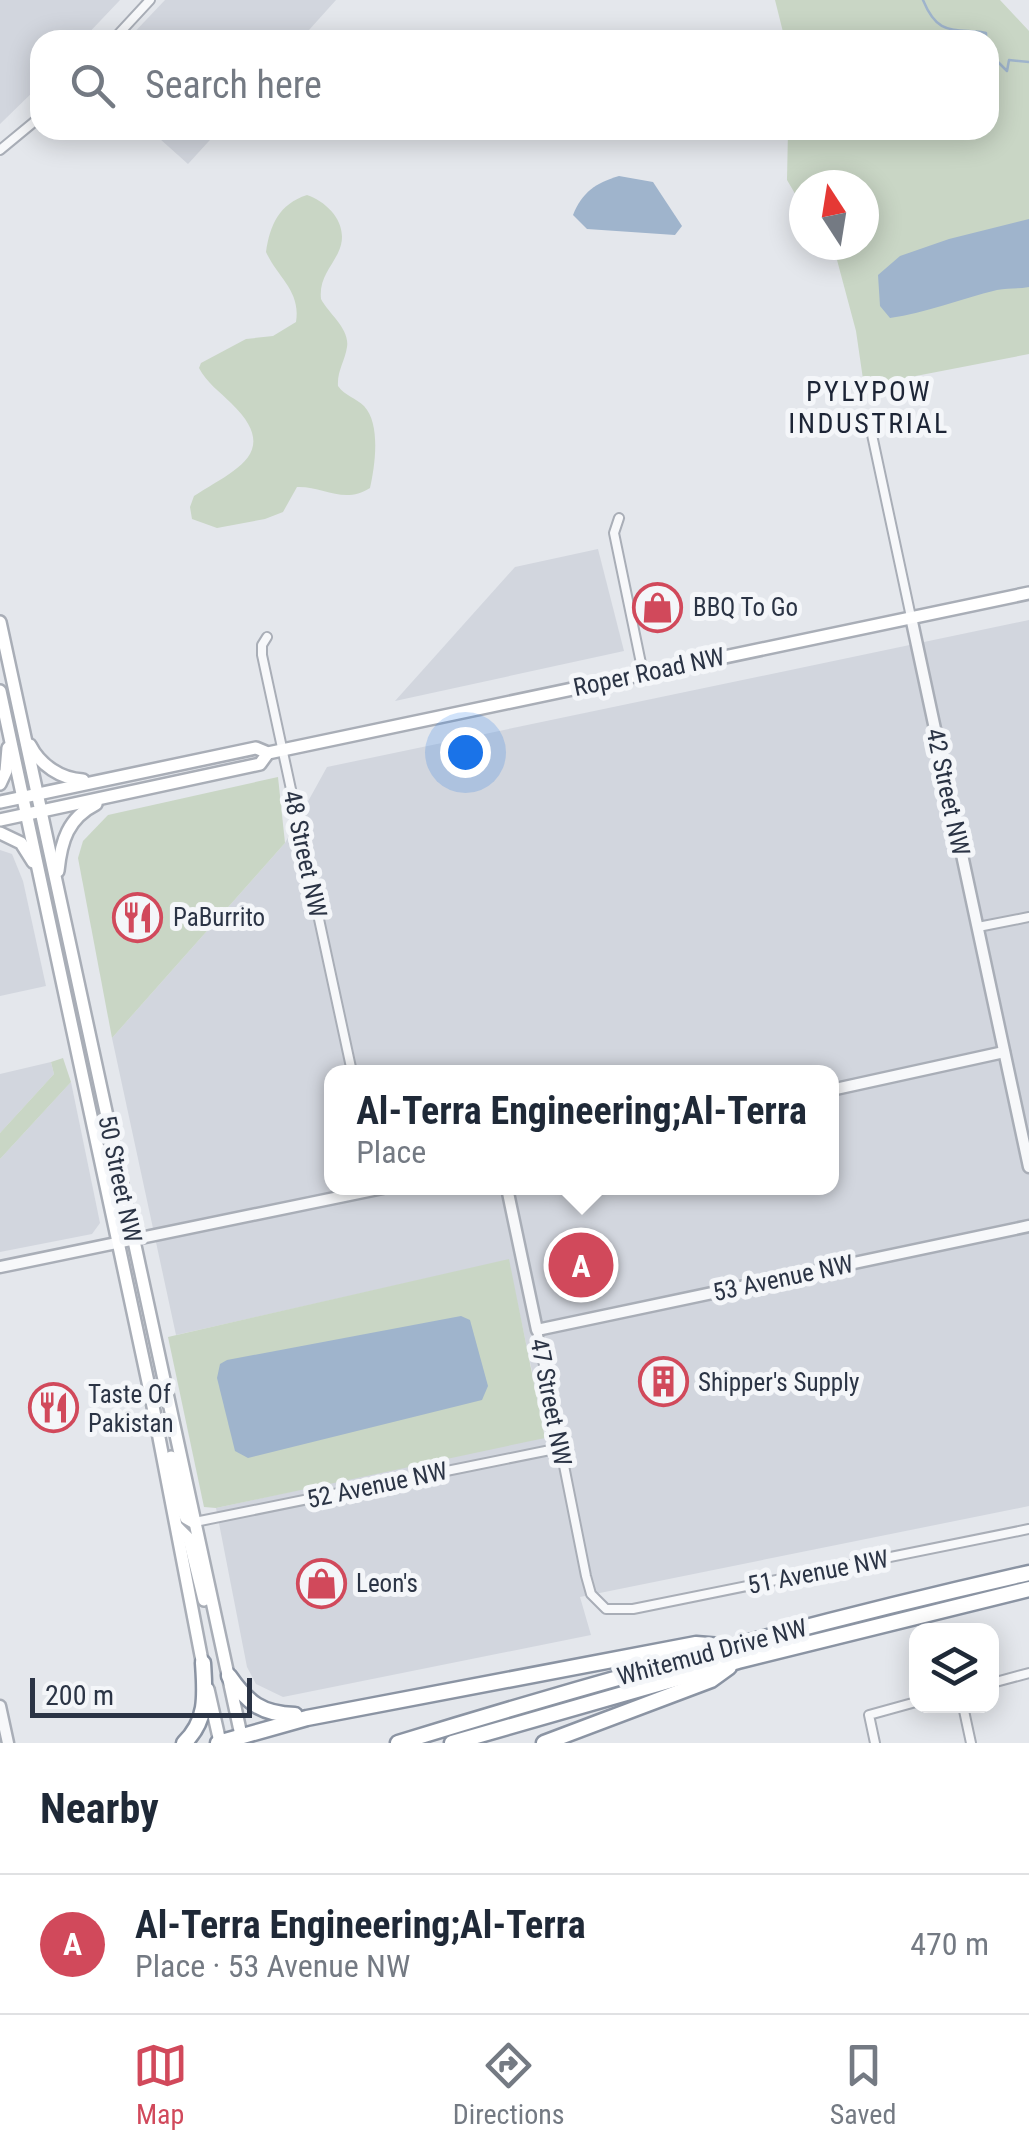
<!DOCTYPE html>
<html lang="en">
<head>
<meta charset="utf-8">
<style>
  body { margin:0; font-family:"Roboto Condensed",sans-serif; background:#f2f2f3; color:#1f2937 }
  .controls { position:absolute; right:30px; bottom:30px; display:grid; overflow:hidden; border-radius:20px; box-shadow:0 5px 25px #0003 }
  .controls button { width:90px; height:90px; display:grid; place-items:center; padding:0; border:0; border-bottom:2px solid #e0e1e3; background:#fff; color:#1f2937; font:50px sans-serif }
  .compass { position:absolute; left:789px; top:170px; width:90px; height:90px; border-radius:50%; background:#fff; box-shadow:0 5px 25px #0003; rotate:348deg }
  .scale { position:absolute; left:30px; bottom:25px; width:222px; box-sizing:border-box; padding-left:10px; border:5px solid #2b3445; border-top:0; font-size:28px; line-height:35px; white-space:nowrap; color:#2b3445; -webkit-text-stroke:8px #f4f6f9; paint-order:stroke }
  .you { position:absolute; left:465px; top:752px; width:35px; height:35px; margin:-25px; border:8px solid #fff; border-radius:50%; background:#1a73e8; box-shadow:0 0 0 15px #1a73e833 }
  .badge { display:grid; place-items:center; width:65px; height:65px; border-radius:50%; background:#d1495b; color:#fff; font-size:32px; font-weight:700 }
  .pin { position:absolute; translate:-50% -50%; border:5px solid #fff; box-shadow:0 2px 10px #0006 }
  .popup { position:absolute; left:324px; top:1065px; width:515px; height:130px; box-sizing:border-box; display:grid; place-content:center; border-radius:20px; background:#fff; filter:drop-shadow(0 2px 8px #0005); font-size:32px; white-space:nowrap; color:#747a83 }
  .popup b { font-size:38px; color:#1f2937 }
  .popup::after { content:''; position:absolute; left:50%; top:100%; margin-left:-20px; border:20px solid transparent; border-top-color:#fff }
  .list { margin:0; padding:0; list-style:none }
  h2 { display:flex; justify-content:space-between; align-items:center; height:130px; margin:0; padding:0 40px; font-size:42px }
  h2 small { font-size:32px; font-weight:400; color:#747a83 }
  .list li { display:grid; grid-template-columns:65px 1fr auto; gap:30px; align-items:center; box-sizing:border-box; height:140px; padding:0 40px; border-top:2px solid #e0e1e3 }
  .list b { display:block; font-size:38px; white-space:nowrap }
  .list p { margin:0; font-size:32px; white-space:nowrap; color:#747a83 }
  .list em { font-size:32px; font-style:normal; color:#747a83 }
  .icon { flex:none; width:55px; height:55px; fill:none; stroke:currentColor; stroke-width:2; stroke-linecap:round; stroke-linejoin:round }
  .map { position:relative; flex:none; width:1029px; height:1743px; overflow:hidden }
  .search { position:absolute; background:#fff; box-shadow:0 5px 25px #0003; left:30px; right:30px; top:30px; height:110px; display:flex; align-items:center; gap:25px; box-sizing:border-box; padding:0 35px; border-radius:30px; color:#747a83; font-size:38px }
  .sheet { height:270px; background:#fff }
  nav { display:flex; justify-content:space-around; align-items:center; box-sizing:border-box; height:140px; border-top:2px solid #e0e1e3; background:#fff; font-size:28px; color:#747a83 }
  nav a { display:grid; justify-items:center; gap:5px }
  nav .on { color:#d1495b }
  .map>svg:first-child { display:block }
  .built { fill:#d2d6de; fill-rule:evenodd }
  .green { fill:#c9d6c5 }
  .water { fill:#9fb4cc }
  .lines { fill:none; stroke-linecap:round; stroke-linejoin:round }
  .stream { stroke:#9fb4cc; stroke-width:2.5 }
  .minor-casing { stroke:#a9aeb7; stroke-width:12 }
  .tertiary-casing { stroke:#a9aeb7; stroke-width:15 }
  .secondary-casing { stroke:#a9aeb7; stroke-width:16 }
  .motorway-casing { stroke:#8b94a3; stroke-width:19 }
  .minor { stroke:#f7f8fa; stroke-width:8 }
  .tertiary { stroke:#f7f8fa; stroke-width:10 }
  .secondary { stroke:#fff; stroke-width:11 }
  .motorway { stroke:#fff; stroke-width:14 }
  .labels { text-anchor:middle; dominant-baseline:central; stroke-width:10; stroke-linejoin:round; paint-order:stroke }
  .poi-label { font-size:25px; fill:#2b3445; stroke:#f4f6f9; text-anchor:start }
  .street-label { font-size:25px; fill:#2b3445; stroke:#f4f6f9 }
  .neighbourhood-label { font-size:28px; letter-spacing:2.5px; fill:#1d2536; stroke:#f4f6f9 }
</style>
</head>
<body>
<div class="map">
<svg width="1029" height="1743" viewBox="0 0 1029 1743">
  <rect width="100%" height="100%" fill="#e4e7ec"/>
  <g class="built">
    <path d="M0,0H120L82,40H40V85L0,124Z"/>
    <path d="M165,0H336L300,40H127Z"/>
    <path d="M150,130H219L188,164Z"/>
    <path d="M598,549L624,651L395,701L515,567Z"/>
    <path d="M1029,620V1506L580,1597L591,1635L283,1697L256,1684L247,1667L216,1508L546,1436L508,1260L176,1335L112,1038L285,843L327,767ZM331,1072H831V1188H331Z"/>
    <path d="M0,850L12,854L23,881L46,986L0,996Z"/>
    <path d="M51,1062L54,1074L0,1133V1074Z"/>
    <path d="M71,1082L100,1223L92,1234L0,1252V1159Z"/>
  </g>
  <g class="green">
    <path d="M775,0H1000L1029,31V354L864,386L856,331L833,245H864V185H804V209L787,180L788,130H989V40H785Z"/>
    <path d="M307,195C330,203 351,227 338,253C330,269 319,279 321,299C329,314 350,329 347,347C345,361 337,371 338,386C345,396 356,398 364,406C381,424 375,466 370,488C344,505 323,486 297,487L283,512L265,519L217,528L192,519L190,507L194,496C231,471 284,454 231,403C220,392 206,382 199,368L201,363L246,339L273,336L296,322C301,291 278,278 266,252C270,225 279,204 307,195Z"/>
    <path d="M278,777L285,843L112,1038L78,858L83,841L108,815Z"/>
    <path d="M63,1058L71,1082L0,1159V1133L54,1074L51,1062Z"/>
    <path d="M509,1259L545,1438L216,1508L204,1507L168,1337Z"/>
  </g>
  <g class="water">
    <path d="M619,176L653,182L682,226L675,235L587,229L573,215C582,192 596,183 619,176Z"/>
    <path d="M1029,219V287C1018,289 1008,288 997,290C960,299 926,313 890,318L880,306L878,275L900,256L949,239Z"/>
    <path d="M461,1316L470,1320L488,1386L482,1400L248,1458L235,1451L217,1378L220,1364L227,1360Z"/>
  </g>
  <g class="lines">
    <g class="stream">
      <path d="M923,0C937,34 950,29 981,32L986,33V40"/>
      <path d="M989,62L997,61L1007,71L1009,60L1029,62"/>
    </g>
    <defs>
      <g id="minor">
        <path d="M113,40L150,0"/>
        <path d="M0,150L40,117"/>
        <path d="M868,416L911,617"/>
        <path d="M619,518L614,533L643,673"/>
        <path d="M267,637L262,645V655L352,1072"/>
        <path d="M978,927L1029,917"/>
        <path d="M537,1330L586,1576L591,1594L606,1609H633L1029,1529"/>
        <path d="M195,1522L560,1448"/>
        <path d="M992,1683L1029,1673"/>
        <path d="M963,1706L971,1743"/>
        <path d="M875,1743L869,1715L916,1702"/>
      </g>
      <g id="tertiary">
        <path d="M911,617L1029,1167"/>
        <path d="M831,1090L1004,1052"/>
        <path d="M507,1188L537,1330L1029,1226"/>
        <path d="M0,1267L383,1188"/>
        <path d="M0,1706L8,1743"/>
      </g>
      <g id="secondary">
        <path d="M0,622L241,1735"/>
        <path d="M0,691L151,1396L204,1671"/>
        <path d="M30,745C40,765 61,779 83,780"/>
        <path d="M0,784L6,771L8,748"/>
        <path d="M0,802L256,748L268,753L1029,593"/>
        <path d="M0,820L260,764L268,753"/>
        <path d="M0,833L21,843L33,862"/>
        <path d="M58,871C61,841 68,818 96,804"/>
        <path d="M171,1457L183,1511L186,1518L193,1522"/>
        <path d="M177,1527L189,1539L204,1600"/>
        <path d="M208,1689L220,1742"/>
      </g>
      <g id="motorway">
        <path d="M229,1676C248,1703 261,1714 295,1715"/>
        <path d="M184,1743C208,1720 205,1694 203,1663"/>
        <path d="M218,1743L307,1718L696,1644L721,1646"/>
        <path d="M398,1743C606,1679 816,1621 1029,1573"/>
        <path d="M452,1743L738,1661L1029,1589"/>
        <path d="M544,1743L711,1680L729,1667"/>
      </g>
    </defs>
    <use href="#minor" class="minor-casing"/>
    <use href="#tertiary" class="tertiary-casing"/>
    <use href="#secondary" class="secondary-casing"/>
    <use href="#motorway" class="motorway-casing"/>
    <use href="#minor" class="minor"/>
    <use href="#tertiary" class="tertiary"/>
    <use href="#secondary" class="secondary"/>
    <use href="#motorway" class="motorway"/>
  </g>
  <defs>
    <symbol id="shop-ring" viewBox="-11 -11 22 22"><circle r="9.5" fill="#f4f6f9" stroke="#d1495b" stroke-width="1.5"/><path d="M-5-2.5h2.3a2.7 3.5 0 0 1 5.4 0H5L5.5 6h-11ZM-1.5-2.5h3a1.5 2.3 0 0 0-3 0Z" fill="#d1495b"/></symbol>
    <symbol id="restaurant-ring" viewBox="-11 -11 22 22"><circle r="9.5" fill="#f4f6f9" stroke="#d1495b" stroke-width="1.5"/><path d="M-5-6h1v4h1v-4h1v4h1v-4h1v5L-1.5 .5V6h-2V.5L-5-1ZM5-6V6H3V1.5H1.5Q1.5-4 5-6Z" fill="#d1495b"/></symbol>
    <symbol id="building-ring" viewBox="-11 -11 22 22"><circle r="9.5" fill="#f4f6f9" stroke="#d1495b" stroke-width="1.5"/><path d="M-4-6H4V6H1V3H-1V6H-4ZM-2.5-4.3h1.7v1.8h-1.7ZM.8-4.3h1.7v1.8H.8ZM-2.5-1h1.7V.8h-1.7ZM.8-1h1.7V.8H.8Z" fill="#d1495b"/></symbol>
  </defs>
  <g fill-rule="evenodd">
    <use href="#shop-ring" x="630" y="580" width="55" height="55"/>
    <use href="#restaurant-ring" x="110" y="890" width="55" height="55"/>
    <use href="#building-ring" x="636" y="1354" width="55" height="55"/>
    <use href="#restaurant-ring" x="26" y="1380" width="55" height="55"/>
    <use href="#shop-ring" x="294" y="1556" width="55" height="55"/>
  </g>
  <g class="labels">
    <g class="poi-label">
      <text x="693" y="607">BBQ To Go</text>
      <text x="173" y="917">PaBurrito</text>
      <text x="698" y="1382">Shipper's Supply</text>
      <text x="88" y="1394">Taste Of<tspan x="88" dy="29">Pakistan</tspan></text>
      <text x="356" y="1583">Leon's</text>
    </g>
    <g class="street-label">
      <text transform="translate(649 672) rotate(-12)">Roper Road NW</text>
      <text transform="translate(948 792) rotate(78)">42 Street NW</text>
      <text transform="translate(305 854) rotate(78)">48 Street NW</text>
      <text transform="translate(120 1179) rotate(78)">50 Street NW</text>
      <text transform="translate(783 1278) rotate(-12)">53 Avenue NW</text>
      <text transform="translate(551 1402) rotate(79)">47 Street NW</text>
      <text transform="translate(377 1485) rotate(-12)">52 Avenue NW</text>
      <text transform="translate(818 1572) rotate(-11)">51 Avenue NW</text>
      <text transform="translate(712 1652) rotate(-15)">Whitemud Drive NW</text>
    </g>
    <g class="neighbourhood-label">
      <text x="869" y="391">PYLYPOW<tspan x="869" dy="32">INDUSTRIAL</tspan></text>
    </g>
  </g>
</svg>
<div class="controls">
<button><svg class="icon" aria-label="layers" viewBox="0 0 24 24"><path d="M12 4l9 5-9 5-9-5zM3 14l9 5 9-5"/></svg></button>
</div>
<svg class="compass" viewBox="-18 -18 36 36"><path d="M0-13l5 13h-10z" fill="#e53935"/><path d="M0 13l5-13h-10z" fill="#747a83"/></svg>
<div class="scale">200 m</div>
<div class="you"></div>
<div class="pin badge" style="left:581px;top:1265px">A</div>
<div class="popup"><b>Al-Terra Engineering;Al-Terra</b>Place</div>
<div class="search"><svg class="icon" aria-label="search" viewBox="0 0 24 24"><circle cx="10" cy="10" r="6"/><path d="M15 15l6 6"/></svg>Search here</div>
</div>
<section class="sheet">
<h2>Nearby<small></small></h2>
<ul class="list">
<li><span class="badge">A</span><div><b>Al-Terra Engineering;Al-Terra</b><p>Place · 53 Avenue NW</p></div><em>470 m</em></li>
</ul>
</section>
<nav>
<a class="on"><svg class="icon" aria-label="map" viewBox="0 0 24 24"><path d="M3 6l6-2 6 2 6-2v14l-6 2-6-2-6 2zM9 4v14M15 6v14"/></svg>Map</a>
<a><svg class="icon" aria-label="directions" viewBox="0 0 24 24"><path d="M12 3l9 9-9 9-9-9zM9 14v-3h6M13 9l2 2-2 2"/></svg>Directions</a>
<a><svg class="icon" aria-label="saved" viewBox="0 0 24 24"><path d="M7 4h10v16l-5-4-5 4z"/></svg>Saved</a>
</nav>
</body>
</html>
